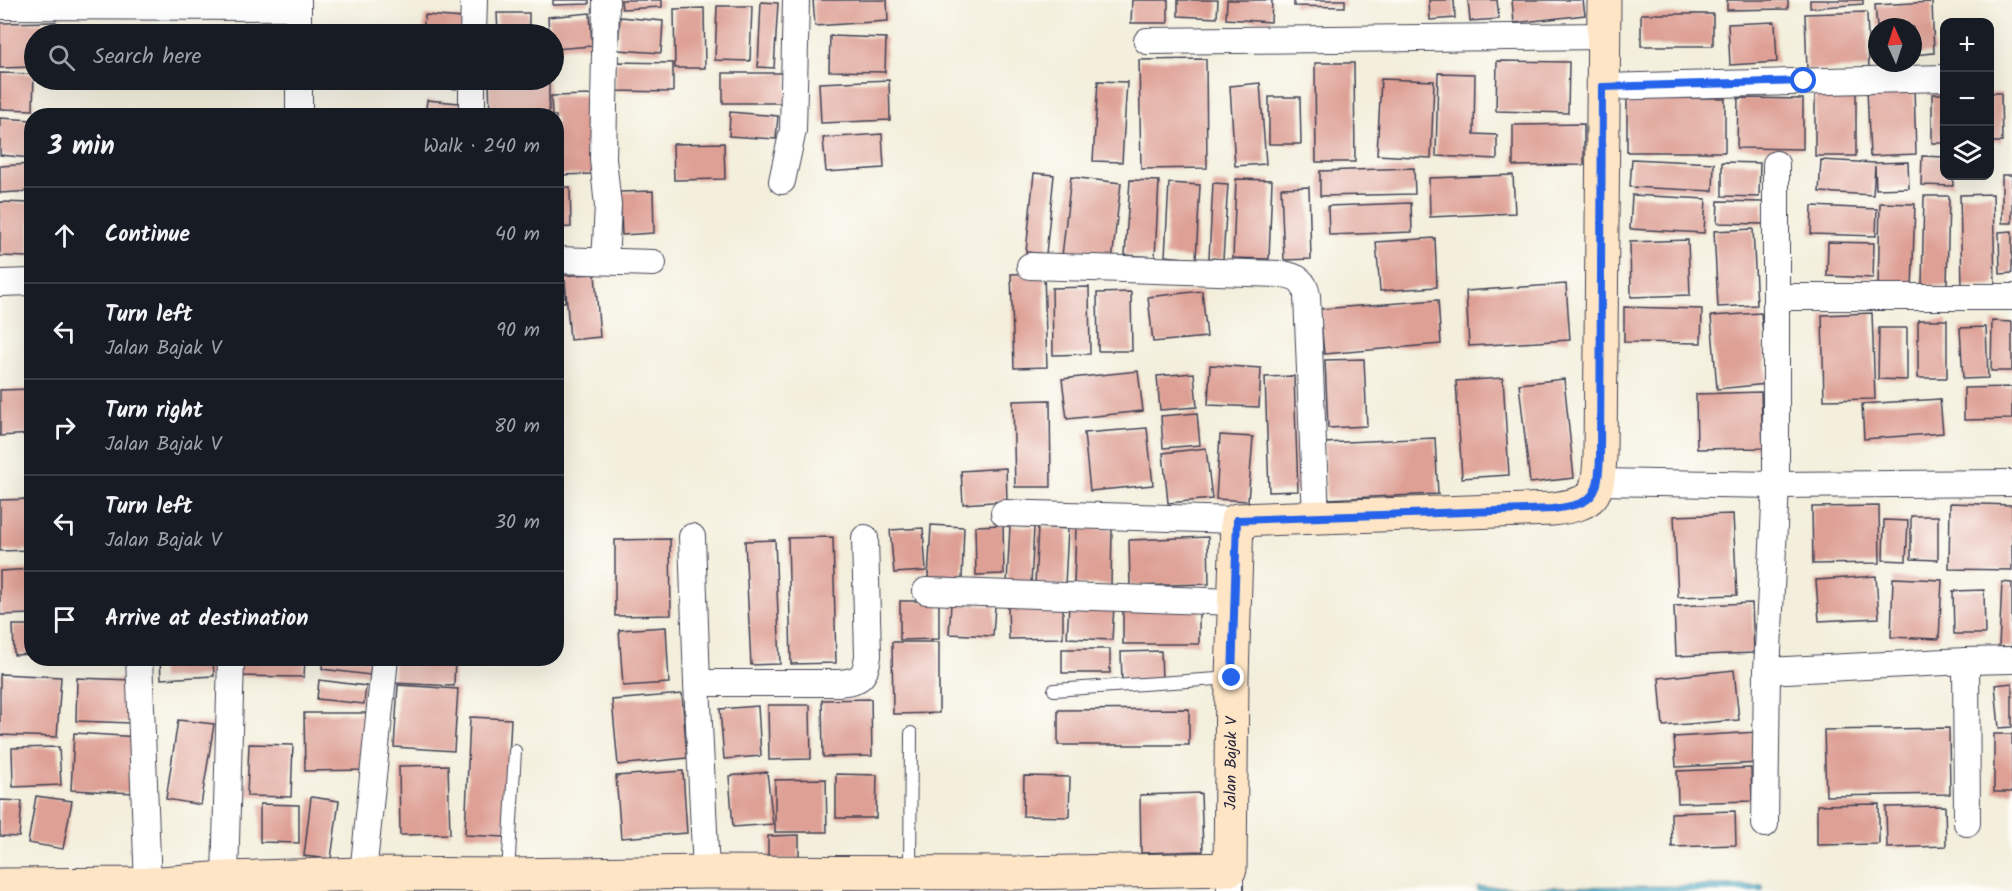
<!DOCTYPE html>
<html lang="en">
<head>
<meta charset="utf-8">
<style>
  body { margin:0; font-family:Kalam,sans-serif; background:#242831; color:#f1f3f6 }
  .controls { position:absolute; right:18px; top:18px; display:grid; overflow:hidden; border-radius:12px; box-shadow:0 6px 24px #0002 }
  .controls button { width:54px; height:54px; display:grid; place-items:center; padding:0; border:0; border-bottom:2px solid #363941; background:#171b24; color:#f1f3f6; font:30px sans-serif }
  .compass { position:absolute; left:1868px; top:18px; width:54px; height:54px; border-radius:50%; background:#171b24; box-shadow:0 6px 24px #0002; rotate:357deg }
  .stop { position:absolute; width:18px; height:18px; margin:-14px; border:4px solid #2563eb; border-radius:50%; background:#fff }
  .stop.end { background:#2563eb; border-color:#fff; box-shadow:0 2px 6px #0008 }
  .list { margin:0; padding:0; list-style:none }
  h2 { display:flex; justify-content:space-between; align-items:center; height:78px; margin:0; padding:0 24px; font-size:26px }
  h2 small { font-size:20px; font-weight:400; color:#9ea1a6 }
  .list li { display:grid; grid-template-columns:39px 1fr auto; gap:18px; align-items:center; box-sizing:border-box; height:96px; padding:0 24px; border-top:2px solid #363941 }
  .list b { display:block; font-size:22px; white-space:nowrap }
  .list p { margin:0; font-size:20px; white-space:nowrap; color:#9ea1a6 }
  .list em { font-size:20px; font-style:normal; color:#9ea1a6 }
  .icon { flex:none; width:33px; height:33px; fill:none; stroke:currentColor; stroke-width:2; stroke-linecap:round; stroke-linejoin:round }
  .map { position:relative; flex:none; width:2012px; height:891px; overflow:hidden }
  .search { position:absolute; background:#171b24; box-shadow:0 6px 24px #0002; left:24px; top:24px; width:540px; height:66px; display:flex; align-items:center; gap:15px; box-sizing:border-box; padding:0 21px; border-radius:33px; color:#9ea1a6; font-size:22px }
  .panel { position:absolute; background:#171b24; box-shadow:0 6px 24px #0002; left:24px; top:108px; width:540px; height:558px; border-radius:24px }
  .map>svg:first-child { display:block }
  .water { fill:#54bad3; stroke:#3b6e87; stroke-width:1.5 }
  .building { fill:#dea095 }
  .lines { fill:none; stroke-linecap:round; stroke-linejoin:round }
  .lane-casing { stroke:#414153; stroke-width:14 }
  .street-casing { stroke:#414153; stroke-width:28 }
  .secondary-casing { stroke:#414153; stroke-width:35 }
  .lane { stroke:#fff; stroke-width:12 }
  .street { stroke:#fff; stroke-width:26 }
  .secondary { stroke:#fee5c5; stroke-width:33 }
  .route { stroke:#2563eb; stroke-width:8 }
  .labels { text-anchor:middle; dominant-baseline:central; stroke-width:4.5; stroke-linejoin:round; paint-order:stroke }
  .street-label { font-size:16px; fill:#22223b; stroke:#fdfcf7 }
</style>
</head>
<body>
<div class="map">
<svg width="2012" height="891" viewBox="0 0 2012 891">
  <rect width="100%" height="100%" fill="#fdfcf7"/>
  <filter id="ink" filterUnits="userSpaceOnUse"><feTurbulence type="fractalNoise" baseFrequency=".0167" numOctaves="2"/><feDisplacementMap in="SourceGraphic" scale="12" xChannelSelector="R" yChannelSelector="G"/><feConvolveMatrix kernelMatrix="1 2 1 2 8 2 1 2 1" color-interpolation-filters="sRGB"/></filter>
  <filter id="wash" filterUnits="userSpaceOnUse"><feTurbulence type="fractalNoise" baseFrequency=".008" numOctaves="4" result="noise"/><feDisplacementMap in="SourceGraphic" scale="24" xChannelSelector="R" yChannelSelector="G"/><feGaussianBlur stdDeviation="1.35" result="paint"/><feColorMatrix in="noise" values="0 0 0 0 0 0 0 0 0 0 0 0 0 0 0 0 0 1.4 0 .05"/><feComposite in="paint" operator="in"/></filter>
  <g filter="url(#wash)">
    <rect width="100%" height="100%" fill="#f3efdc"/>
    <path class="water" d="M1763,886V891H1478V887Z"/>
    <g id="blocks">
      <g class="building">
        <path d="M553,0H589V4L553,5Z"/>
        <path d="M621,0H662V7L622,9Z"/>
        <path d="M813,0H887L888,21L815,26Z"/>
        <path d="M1132,0H1168V23H1131Z"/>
        <path d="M1178,0H1218L1217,18L1178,16Z"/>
        <path d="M1227,0H1272L1271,22L1226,19Z"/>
        <path d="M1294,0H1345V7L1294,6Z"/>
        <path d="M1429,0H1454L1455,18L1430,20Z"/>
        <path d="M1468,0H1497L1499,19L1470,21Z"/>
        <path d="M1512,0H1583L1585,15L1514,23Z"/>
        <path d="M1727,0H1788V9L1727,10Z"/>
        <path d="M1810,0H1863V4L1810,8Z"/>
        <path d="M761,2L778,3L774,68L758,67Z"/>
        <path d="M1932,2L1934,53L1913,55V27H1877L1875,5Z"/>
        <path d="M717,6H752L750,61L715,60Z"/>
        <path d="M704,8L705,68H675L674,9Z"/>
        <path d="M1867,12L1869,68L1807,70L1805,14Z"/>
        <path d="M497,13H529V34H498Z"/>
        <path d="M590,13L592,46L554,49V34H549L548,17Z"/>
        <rect x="1641" y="14" width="72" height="32"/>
        <path d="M425,15L463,18L461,34H423Z"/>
        <path d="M620,17L663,21L661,53L618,50Z"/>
        <path d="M56,22V34H34V67L0,68V23Z"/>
        <path d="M1775,22L1777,62L1730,65L1728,24Z"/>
        <path d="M830,36L886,38L885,72L829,71Z"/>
        <path d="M1206,59L1207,168L1141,169L1139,60Z"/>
        <path d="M1497,61L1569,62L1568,113L1496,111Z"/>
        <path d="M616,62L673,63V92L615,91Z"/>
        <path d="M1315,63H1354L1355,162H1316Z"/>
        <path d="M0,73L34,74L33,110L0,109Z"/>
        <rect x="723" y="73" width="64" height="30"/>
        <path d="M1438,73L1475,74L1474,134L1497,135V159L1436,156Z"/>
        <path d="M1381,79L1434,81L1431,158L1377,155Z"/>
        <path d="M418,80H457L456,89L418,85Z"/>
        <path d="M489,80H549V116H490Z"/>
        <path d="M889,80L890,120L821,123L819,83Z"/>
        <path d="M1098,81L1127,82L1122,162L1093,161Z"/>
        <path d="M1260,83L1266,164L1235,166L1230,86Z"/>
        <path d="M1914,87L1916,154L1870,156L1867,89Z"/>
        <rect x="1815" y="91" width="41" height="65"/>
        <path d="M1990,93H2001L2002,142H1990Z"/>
        <rect x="1932" y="94" width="12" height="49"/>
        <path d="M594,95L596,174L556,175V116H552L551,96Z"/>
        <path d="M1269,97H1300L1301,144H1269Z"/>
        <rect x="1627" y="98" width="98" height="54"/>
        <path d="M1738,98L1803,99V149L1737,148Z"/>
        <path d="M427,100L469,104L468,116H425Z"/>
        <path d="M730,112L778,116L776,139L729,136Z"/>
        <path d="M0,118L32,120L30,158L0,155Z"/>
        <path d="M1584,124V165L1513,166V125Z"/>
        <path d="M882,134L884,168L826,172L823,138Z"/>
        <path d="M724,143L725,179L674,180L673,144Z"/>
        <path d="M1922,156L1944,157V176H1953V186L1921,185Z"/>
        <path d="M1632,159L1714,163L1713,191L1630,187Z"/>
        <path d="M1821,160L1875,163L1908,162L1909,188L1876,189L1875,166L1873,195L1819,192Z"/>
        <path d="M1722,162L1760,163L1759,197L1722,196Z"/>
        <path d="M32,164V191L0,193V166Z"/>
        <path d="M1414,168L1415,194L1320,196V171Z"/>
        <path d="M1034,173L1054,175L1046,254L1026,252Z"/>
        <path d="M1513,175L1515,213L1430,217L1429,178Z"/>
        <rect x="2002" y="175" width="10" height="48"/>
        <path d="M1071,177L1121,183L1112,261L1062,256Z"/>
        <path d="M1236,179L1272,180L1269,259L1233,258Z"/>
        <path d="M1130,180L1159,181L1155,257L1125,255Z"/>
        <path d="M1169,183L1200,185L1196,259L1165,256Z"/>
        <path d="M1213,183L1228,184L1223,259L1209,258Z"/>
        <path d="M556,187H570L571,227L556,228Z"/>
        <path d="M1309,187L1311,259L1284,260L1281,188Z"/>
        <path d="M653,191L654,233L622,235L620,192Z"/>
        <path d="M1993,194L1995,285L1962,286L1960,195Z"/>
        <path d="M1632,195L1706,199L1704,233L1630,229Z"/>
        <path d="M1924,196H1949L1947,286L1922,285Z"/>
        <path d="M1718,201L1763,202V224L1717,223Z"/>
        <path d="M0,202L31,203L29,257L0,256Z"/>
        <path d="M1411,203L1412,232L1329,235L1328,206Z"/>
        <path d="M1880,203L1915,204L1912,290L1878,289Z"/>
        <path d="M1812,206L1877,209L1876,236L1811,234Z"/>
        <path d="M1753,229L1757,305L1718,307L1714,231Z"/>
        <path d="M2012,231V273L2000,274L1999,232Z"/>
        <path d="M1435,238L1437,287L1380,291L1376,242Z"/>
        <path d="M1688,240L1690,295L1631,297L1630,242Z"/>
        <path d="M1828,242L1874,243L1873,278L1827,276Z"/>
        <path d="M1044,273L1047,367L1014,368L1011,274Z"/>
        <path d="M595,274L600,337L570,340L565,280V302H556V276Z"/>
        <path d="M1566,284L1570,340L1469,346L1466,291Z"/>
        <path d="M1089,287L1090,354L1053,355L1052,288Z"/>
        <path d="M1202,291L1207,337L1153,342L1148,297Z"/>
        <path d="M1131,292L1132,351H1098L1097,293Z"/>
        <path d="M1438,300L1441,344L1324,354L1320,309Z"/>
        <path d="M1624,307L1702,309L1701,343L1624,342Z"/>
        <path d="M1761,313L1767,384L1717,389L1711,316Z"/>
        <path d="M1872,313L1875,399L1824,400L1822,315Z"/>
        <rect x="1918" y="320" width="29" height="58"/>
        <path d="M1992,321L2012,322V371H1991Z"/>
        <path d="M1986,327L1988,378L1963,379L1960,328Z"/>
        <path d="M1879,328H1907V380L1878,379Z"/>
        <path d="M1364,359L1367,426L1328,428L1325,360Z"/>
        <path d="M1210,365L1261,368L1259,407L1208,405Z"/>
        <path d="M1138,371L1143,411L1067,419L1062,379Z"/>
        <path d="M1194,373L1197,407L1160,410L1157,376Z"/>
        <path d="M1294,376L1298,491L1269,492L1265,377Z"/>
        <path d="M1503,378L1509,475L1462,478L1456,381Z"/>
        <path d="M1564,379L1574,478L1530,483L1519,384Z"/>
        <path d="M2012,387V419L1964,420V388Z"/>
        <path d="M32,389V434L0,436V390Z"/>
        <path d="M1761,392L1763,448L1697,449L1696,394Z"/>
        <path d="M1940,399L1943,433L1864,439L1862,404Z"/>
        <path d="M1050,400L1051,487H1015L1013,401Z"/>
        <path d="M1197,413L1200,445L1163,448L1161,416Z"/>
        <path d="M1147,428L1153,485L1090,491L1084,433Z"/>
        <path d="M1220,435L1253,437L1248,501L1216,499Z"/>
        <path d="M1435,438L1438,494L1326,499L1324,443Z"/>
        <path d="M1206,448L1212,499L1168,503L1163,453Z"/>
        <path d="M1006,468L1007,501L963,504L961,471Z"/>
        <path d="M32,499V550L0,551V500Z"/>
        <path d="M1950,503L2012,505V570L1949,569Z"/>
        <path d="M1879,506L1880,563L1813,564L1812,507Z"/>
        <path d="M1733,514L1737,595L1678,597L1674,516Z"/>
        <path d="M1911,516H1938V560L1911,559Z"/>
        <path d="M1884,520L1908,521L1906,561L1883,560Z"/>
        <path d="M931,525L964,527L962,579L928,578Z"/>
        <path d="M1003,525L1004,574L976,575L975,526Z"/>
        <path d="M1010,526L1034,527L1031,585L1007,583Z"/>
        <path d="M1038,527L1068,529L1065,585L1035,584Z"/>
        <path d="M923,528L926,571L894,573L890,530Z"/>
        <path d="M1076,528L1112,529L1111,585L1074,584Z"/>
        <path d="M833,537L836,663L791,664L788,538Z"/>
        <path d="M1208,537L1209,584L1130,586L1129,540Z"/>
        <path d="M670,539L671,615L615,616V540Z"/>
        <path d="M775,540L780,664L751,665L745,541Z"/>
        <path d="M32,569V614L0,615V571Z"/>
        <path d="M1876,576L1879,618L1819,621L1816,580Z"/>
        <path d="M1893,578L1942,580L1939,639L1891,637Z"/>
        <path d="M2002,582L2012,583V647H1999Z"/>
        <path d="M1984,590L1985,634H1954L1953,591Z"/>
        <path d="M900,601H939V639L900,640Z"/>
        <path d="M1752,603L1754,653L1676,656L1674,606Z"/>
        <path d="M951,604L995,606L993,636L949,634Z"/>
        <path d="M1063,604V638L1009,639L1008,605Z"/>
        <path d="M1069,605L1114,606L1112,640L1067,638Z"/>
        <rect x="1123" y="608" width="76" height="36"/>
        <path d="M13,625H32V654L14,655Z"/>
        <path d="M666,627L669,683L623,686L619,630Z"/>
        <path d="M892,642H939V713L893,714Z"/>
        <rect x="1062" y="649" width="48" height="24"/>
        <path d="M1161,651L1162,681L1122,682L1121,652Z"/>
        <path d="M160,658H213L214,676L161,679Z"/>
        <path d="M237,658H305L304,677L236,676Z"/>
        <path d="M323,658H372L370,675L322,669Z"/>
        <path d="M394,658H455L454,686L393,683Z"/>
        <path d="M1734,670L1739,720L1663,726L1659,678Z"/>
        <path d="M0,674L61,677L57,737L0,735Z"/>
        <path d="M77,678L133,680L131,723L76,721Z"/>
        <path d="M319,680L366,686L364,704L317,699Z"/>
        <path d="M2012,683V727L1999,728L1995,685Z"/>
        <path d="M398,685L458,689L454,751L394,747Z"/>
        <path d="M682,694L687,758L618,765L612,700Z"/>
        <path d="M871,699L872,756L823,757L822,700Z"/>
        <path d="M768,705H810L811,759L769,760Z"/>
        <path d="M758,706L761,756L724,759L720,709Z"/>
        <path d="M1189,709V745H1058V710Z"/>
        <path d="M304,713H366L367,770L305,771Z"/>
        <path d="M470,717L511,719L505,837L465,835Z"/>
        <path d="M178,720L214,724L201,805L166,799Z"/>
        <path d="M1949,728L1950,794L1826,796L1824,730Z"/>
        <path d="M1758,732L1760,763L1676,767L1674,737Z"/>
        <path d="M74,733L139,737L135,793L71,790Z"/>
        <rect x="1994" y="734" width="18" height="58"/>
        <path d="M249,744L293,745L291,797L247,796Z"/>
        <path d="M59,747L61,785L13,787L12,748Z"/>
        <path d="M448,765L450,834L400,835L399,766Z"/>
        <path d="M1751,768L1752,801L1678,803L1677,771Z"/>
        <path d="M683,771L687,833L621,838L616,776Z"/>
        <path d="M767,772L773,824L733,827L729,776Z"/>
        <path d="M836,774L877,775L876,818H836Z"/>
        <path d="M1024,776L1070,777L1069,817L1023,816Z"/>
        <path d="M826,779L827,832H775V780Z"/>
        <path d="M1201,793L1203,851L1141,853L1140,795Z"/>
        <path d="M36,796L72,801L63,849L28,843Z"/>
        <path d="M311,797L339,801L331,859L304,856Z"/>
        <path d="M0,800L22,801L19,837L0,836Z"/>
        <path d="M260,804L299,805V843L260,842Z"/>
        <path d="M1879,804V844L1817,845V805Z"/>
        <path d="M1945,806L1946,846L1887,848L1886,807Z"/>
        <path d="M1735,811L1736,845L1672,847L1671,813Z"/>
        <path d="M799,835V860H768V836Z"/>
      </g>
    </g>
  </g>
  <g filter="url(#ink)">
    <use href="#blocks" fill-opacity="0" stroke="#414153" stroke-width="1.5"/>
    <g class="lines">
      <defs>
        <g id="lane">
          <path d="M1054,690L1232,678"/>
          <path d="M910,870L911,733"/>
          <path d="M508,874L515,751"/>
        </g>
        <g id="street">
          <path d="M298,0V34"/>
          <path d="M0,6L298,7"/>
          <path d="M473,34L474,0"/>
          <path d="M1147,41L1604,36"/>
          <path d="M299,80V116"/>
          <path d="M1602,87L1944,78"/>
          <path d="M472,116V80"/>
          <path d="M782,181L793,130L796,0"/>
          <path d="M556,260L653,263"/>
          <path d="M605,261L608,206L603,159L606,0"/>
          <path d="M1030,266L1282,274C1296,276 1305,280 1307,296L1316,518"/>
          <path d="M0,283L32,282"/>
          <path d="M1776,297H2012"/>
          <path d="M1598,482L1776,485L2012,483"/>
          <path d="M1004,513L1237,520"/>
          <path d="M692,537L697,683"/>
          <path d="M926,591L1235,602"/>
          <path d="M139,658L148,884"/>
          <path d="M1966,661L1967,823"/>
          <path d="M1767,671L1966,661L2012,660"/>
          <path d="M1765,824L1767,671L1776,485V164"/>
          <path d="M706,872L697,683H839C860,681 865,678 868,656L865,538"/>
          <path d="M363,874L385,658"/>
          <path d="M225,878L231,658"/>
          <path d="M1230,891V869"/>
        </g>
        <g id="secondary">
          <path id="s1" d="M0,885L148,884L225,878L363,874L508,875L706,872L1019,873L1230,869L1232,678L1237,520L1553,509C1595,503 1598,497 1600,456L1604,0"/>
        </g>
      </defs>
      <use href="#lane" class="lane-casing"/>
      <use href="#street" class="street-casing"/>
      <use href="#secondary" class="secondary-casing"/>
      <use href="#lane" class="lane"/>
      <use href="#street" class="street"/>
      <use href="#secondary" class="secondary"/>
    </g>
  </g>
  <g class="lines" filter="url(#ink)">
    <path class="route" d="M1232,678L1237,520L1553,509C1595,503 1598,497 1600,456L1602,87L1804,81"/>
  </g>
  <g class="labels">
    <g class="street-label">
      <text stroke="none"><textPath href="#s1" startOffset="1336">Jalan Bajak V</textPath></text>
    </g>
  </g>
</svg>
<div class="controls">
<button>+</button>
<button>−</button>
<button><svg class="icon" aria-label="layers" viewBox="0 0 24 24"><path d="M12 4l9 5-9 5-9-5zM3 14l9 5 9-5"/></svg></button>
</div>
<svg class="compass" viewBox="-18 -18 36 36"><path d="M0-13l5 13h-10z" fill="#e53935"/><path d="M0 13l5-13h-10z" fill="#9ea1a6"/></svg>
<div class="stop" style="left:1804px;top:81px"></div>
<div class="stop end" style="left:1232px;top:678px"></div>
<div class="search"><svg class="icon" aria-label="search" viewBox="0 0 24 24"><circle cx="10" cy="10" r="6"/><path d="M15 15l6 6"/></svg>Search here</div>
<section class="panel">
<h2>3 min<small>Walk · 240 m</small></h2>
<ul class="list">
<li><svg class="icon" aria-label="ahead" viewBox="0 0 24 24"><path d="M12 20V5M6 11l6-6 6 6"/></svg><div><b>Continue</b></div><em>40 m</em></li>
<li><svg class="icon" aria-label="left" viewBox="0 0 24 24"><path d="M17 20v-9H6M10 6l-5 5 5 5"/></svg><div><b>Turn left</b><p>Jalan Bajak V</p></div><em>90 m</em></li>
<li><svg class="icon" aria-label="right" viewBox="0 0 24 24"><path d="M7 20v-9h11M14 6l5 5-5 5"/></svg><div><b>Turn right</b><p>Jalan Bajak V</p></div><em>80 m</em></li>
<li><svg class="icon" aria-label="left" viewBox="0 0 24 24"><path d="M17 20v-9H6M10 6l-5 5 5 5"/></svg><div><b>Turn left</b><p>Jalan Bajak V</p></div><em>30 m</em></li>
<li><svg class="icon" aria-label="arrive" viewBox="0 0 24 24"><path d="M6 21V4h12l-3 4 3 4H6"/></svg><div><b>Arrive at destination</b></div></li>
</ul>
</section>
</div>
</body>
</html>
